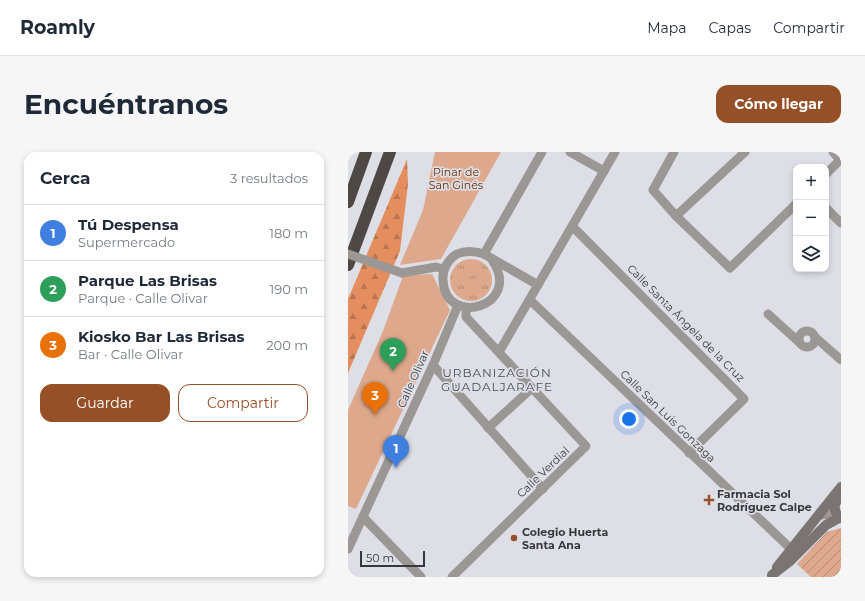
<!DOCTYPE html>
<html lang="es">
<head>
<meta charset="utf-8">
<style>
  body { margin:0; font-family:Montserrat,sans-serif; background:#f6f6f7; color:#1f2937 }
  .controls { position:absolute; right:12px; top:12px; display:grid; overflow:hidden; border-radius:8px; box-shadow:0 2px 6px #0003 }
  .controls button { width:36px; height:36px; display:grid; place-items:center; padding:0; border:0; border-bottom:1px solid #e0e1e3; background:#fff; color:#1f2937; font:20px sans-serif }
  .scale { position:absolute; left:12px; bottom:10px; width:65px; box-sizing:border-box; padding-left:4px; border:2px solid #37373a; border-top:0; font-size:11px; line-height:14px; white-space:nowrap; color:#37373a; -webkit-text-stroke:3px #dedee6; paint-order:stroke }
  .you { position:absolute; left:281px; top:267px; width:14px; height:14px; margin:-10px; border:3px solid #fff; border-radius:50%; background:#1a73e8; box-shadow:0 0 0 6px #1a73e833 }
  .badge { display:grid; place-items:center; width:26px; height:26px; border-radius:50%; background:#965027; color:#fff; font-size:13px; font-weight:700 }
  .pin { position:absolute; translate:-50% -33px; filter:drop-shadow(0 1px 2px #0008) }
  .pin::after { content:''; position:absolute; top:21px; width:14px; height:12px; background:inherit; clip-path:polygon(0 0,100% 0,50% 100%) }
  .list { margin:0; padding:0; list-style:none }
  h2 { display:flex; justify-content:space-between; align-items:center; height:52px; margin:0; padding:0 16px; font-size:17px }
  h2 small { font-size:13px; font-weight:400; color:#747a83 }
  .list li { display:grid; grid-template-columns:26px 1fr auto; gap:12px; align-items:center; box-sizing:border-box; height:56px; padding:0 16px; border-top:1px solid #e0e1e3 }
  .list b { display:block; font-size:15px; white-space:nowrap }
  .list p { margin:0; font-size:13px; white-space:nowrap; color:#747a83 }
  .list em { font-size:13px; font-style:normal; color:#747a83 }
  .actions { display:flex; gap:8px; padding:12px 16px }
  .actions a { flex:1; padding:9px 0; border:1px solid #965027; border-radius:12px; text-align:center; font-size:14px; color:#965027 }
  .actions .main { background:#965027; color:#fff }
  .icon { flex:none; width:22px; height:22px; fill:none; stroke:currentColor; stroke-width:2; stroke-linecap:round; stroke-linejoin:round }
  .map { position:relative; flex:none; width:493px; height:425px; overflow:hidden; border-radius:12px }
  header { display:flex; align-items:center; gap:24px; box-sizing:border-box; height:56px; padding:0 20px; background:#fff; border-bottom:1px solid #e0e1e3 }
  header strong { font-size:19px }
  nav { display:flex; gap:22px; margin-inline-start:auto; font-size:14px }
  .intro { display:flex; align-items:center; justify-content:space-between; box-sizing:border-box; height:96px; padding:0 24px }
  h1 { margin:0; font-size:28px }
  .button { padding:10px 18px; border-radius:12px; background:#965027; color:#fff; font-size:14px; font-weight:700 }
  main { display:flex; gap:24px; padding:0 24px }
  aside { flex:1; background:#fff; border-radius:12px; box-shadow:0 2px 6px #0003 }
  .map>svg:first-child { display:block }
  .grass { fill:url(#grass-tufts) }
  .forest { fill:url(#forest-firs) }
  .park { fill:#dda88b }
  .garden { fill:url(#garden-furrows) }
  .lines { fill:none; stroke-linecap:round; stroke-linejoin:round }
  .minor { stroke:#9b9795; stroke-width:9 }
  .secondary { stroke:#7a7572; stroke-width:10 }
  .motorway { stroke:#4e4844; stroke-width:12 }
  .minor-bridge { stroke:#9b9795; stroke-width:9 }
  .poi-dot { fill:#965027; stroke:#dedee6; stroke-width:1.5 }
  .labels { text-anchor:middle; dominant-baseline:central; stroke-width:3.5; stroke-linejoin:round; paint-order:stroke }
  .park-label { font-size:11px; fill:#632d08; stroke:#dedee6 }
  .street-label { font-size:11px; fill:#37373a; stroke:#dedee6 }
  .poi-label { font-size:11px; font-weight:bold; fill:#37373a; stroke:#dedee6; text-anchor:start }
  .neighbourhood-label { font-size:12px; letter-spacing:1px; fill:#4c4c53; stroke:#dedee6 }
</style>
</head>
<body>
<header>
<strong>Roamly</strong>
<nav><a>Mapa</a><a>Capas</a><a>Compartir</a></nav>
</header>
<div class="intro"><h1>Encuéntranos</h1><a class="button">Cómo llegar</a></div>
<main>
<aside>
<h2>Cerca<small>3 resultados</small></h2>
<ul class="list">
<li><span class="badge" style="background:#3f7fe0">1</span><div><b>Tú Despensa</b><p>Supermercado</p></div><em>180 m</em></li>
<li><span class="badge" style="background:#2e9e5b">2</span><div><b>Parque Las Brisas</b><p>Parque · Calle Olivar</p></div><em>190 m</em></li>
<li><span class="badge" style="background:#e8710a">3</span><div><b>Kiosko Bar Las Brisas</b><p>Bar · Calle Olivar</p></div><em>200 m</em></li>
</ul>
<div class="actions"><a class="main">Guardar</a><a>Compartir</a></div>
</aside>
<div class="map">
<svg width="493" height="425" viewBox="0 0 493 425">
  <defs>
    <pattern id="grass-tufts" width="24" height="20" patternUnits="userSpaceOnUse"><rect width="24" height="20" fill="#dda88b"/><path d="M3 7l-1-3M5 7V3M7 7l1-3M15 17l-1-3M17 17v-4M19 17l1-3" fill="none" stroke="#b48a73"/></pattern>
    <pattern id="forest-firs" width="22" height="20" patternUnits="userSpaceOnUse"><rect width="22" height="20" fill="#e48e5f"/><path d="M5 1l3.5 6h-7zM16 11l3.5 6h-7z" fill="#ba754f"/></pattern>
    <pattern id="garden-furrows" width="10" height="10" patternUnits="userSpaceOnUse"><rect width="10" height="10" fill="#dda88b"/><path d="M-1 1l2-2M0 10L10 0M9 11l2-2" fill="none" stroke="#b48a73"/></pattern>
  </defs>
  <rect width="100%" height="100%" fill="#dedee6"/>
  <circle class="grass" cx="123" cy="128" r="21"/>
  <path class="forest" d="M59,7L60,32L52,99L0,221V147Z"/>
  <g class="park">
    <path d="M87,0H153L93,107L52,113L75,58Z"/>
    <path d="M84,122L102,158L8,357L0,354V258L35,179L55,124Z"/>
  </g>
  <path class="garden" d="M493,376V425H463L449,412L479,380Z"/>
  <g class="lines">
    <g class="minor">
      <path d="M222,0L256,19"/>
      <path d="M326,0L305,38L328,64L382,116L448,52"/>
      <path d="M485,0L492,8"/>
      <path d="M478,22L493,7"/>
      <path d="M478,56L493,71"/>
      <path d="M328,64L397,0"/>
      <path d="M225,75L396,247L341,301"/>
      <path d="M136,102L194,0"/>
      <path d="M144,108C176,154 97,177 95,128C94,118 100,107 109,102C118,98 127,99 136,102L190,133"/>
      <path d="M54,121L88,115L96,117"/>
      <path d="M182,148L443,397L450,399"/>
      <path d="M420,162L452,191"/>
      <circle cx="459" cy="187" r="8"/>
      <path d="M467,185L493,208"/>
      <path d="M151,200L267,0"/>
      <path d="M85,213L195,337"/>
      <path d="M140,276L184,236"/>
      <path d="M472,363L483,362L493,367"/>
      <path d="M15,365L73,425"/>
      <path d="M0,397L85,213L110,153"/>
      <path d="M104,425L238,294L118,165V156"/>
    </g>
    <g class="secondary">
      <path d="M429,415L493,335"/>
      <path d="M424,423L442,409L478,373L491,366C484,355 486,352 493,343"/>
    </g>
    <g class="motorway">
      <path d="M0,50L18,0"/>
      <path d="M0,113L42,0"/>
    </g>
    <path class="minor-bridge" d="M0,102L54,121"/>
  </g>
  <g class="poi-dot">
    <path d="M359 342h4v4h4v4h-4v4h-4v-4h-4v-4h4z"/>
    <circle cx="166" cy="386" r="4"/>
  </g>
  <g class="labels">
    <g class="park-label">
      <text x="108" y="20">Pinar de<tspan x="108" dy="13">San Ginés</tspan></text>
    </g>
    <g class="street-label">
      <text transform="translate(338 171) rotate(45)">Calle Santa Ángela de la Cruz</text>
      <text transform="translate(65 227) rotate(-66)">Calle Olivar</text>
      <text transform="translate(320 264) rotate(44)">Calle San Luis Gonzaga</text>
      <text transform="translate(195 320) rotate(-44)">Calle Verdial</text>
    </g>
    <g class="poi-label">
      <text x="369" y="342">Farmacia Sol<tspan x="369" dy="13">Rodríguez Calpe</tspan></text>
      <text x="174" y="380">Colegio Huerta<tspan x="174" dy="13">Santa Ana</tspan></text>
    </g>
    <g class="neighbourhood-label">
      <text x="149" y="220">URBANIZACIÓN<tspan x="149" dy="14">GUADALJARAFE</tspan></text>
    </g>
  </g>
</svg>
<div class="controls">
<button>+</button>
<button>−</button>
<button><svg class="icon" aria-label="layers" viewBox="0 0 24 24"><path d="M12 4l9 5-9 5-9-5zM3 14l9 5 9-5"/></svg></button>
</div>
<div class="scale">50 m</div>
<div class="you"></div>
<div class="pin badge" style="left:48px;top:316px;background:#3f7fe0">1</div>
<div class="pin badge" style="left:45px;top:219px;background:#2e9e5b">2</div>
<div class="pin badge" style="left:27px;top:263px;background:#e8710a">3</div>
</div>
</main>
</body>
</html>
